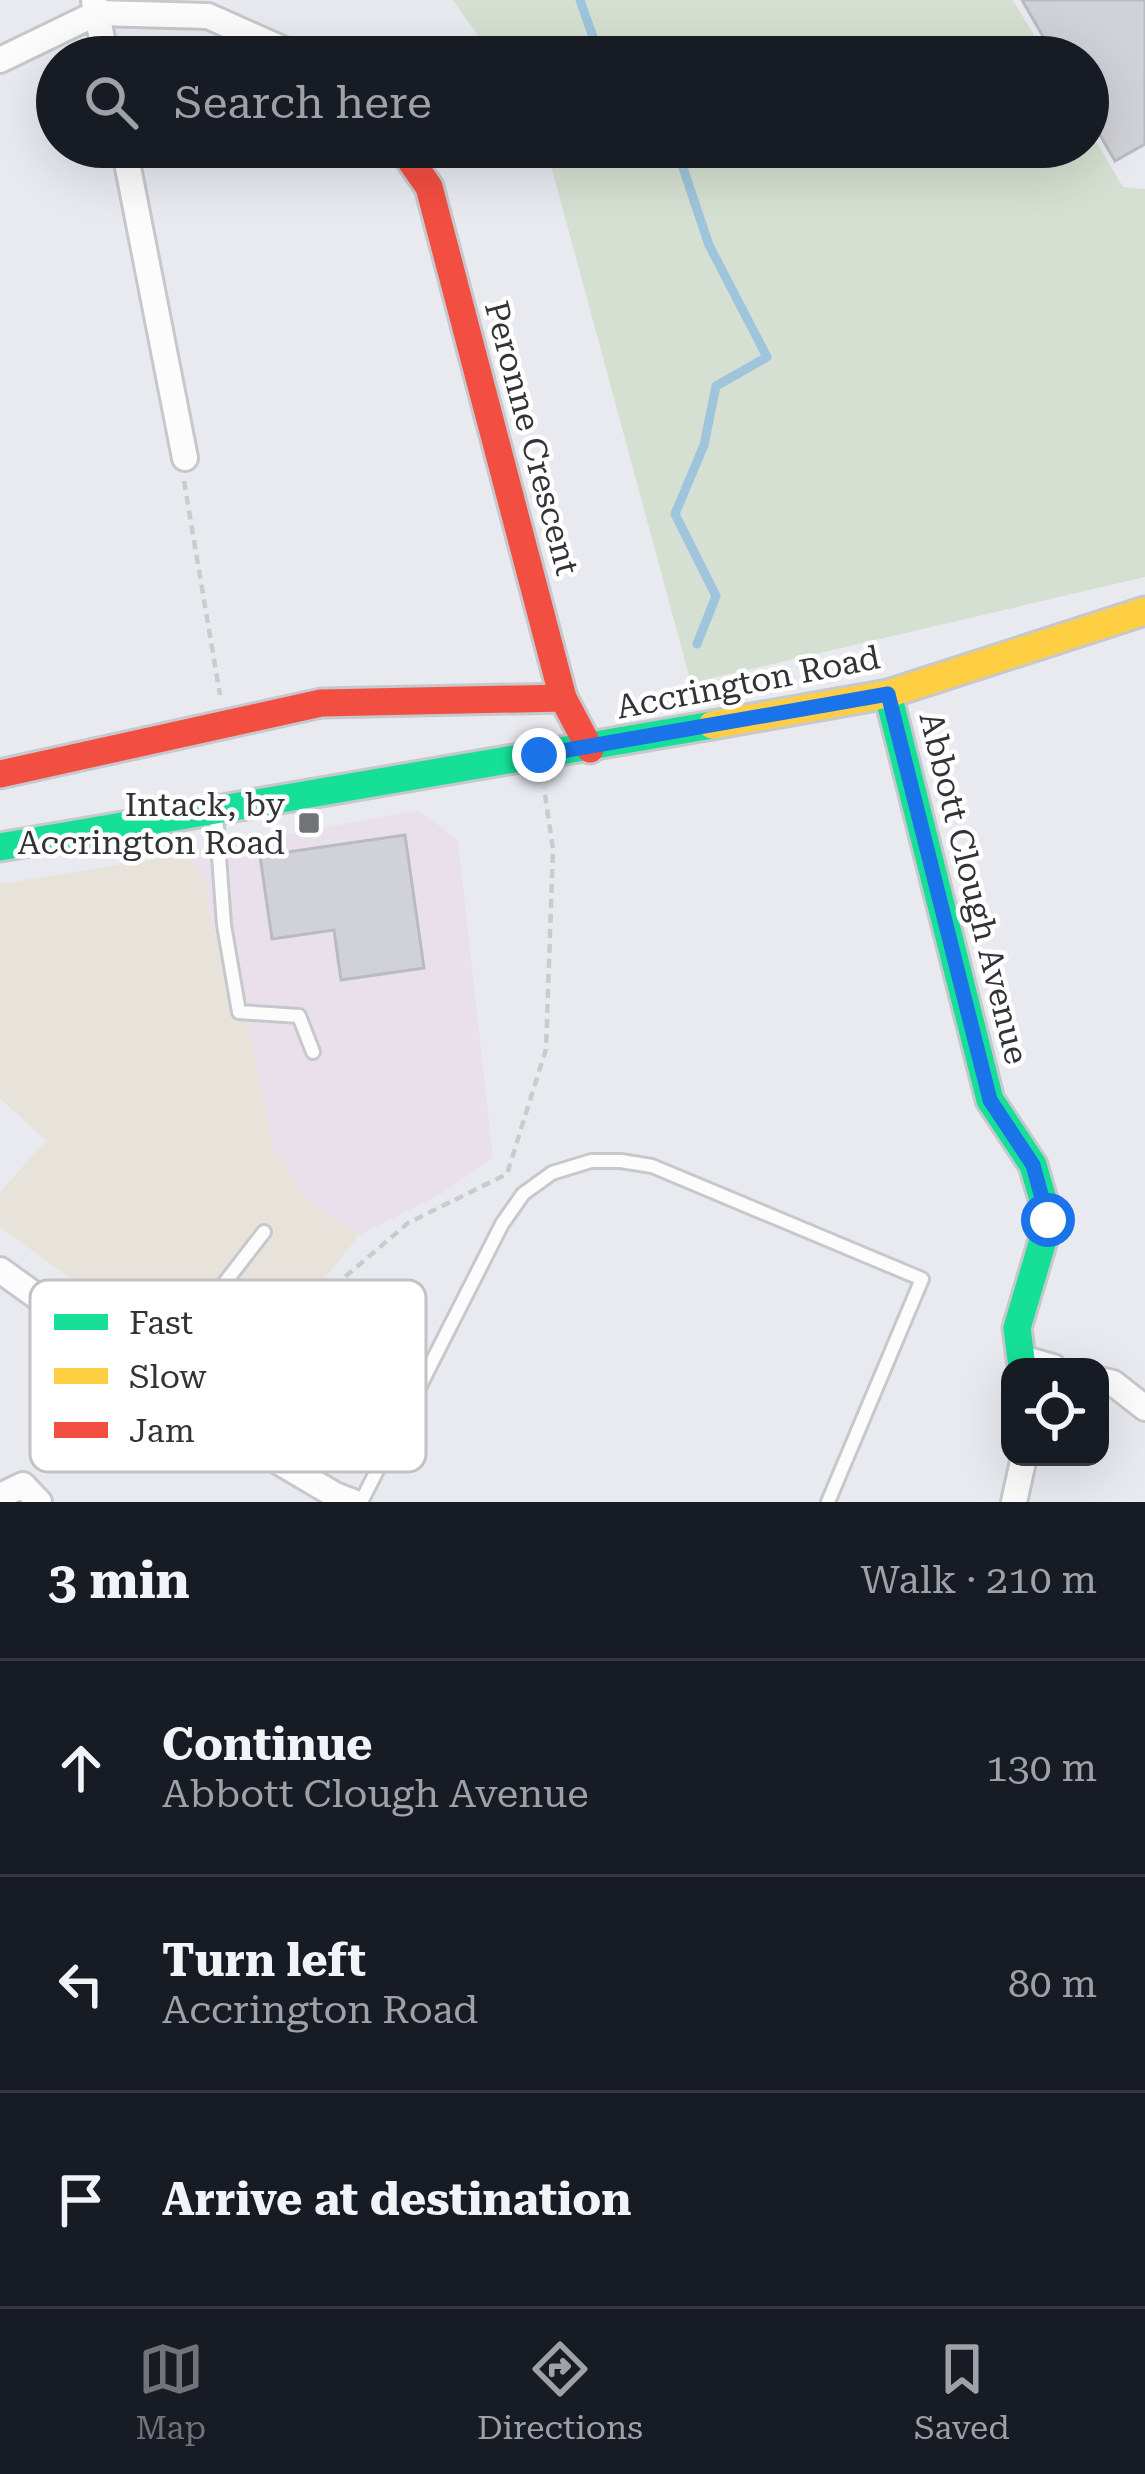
<!DOCTYPE html>
<html lang="en">
<head>
<meta charset="utf-8">
<style>
  body { margin:0; font-family:"Roboto Serif",serif; background:#20242c; color:#f1f3f6 }
  .controls { position:absolute; right:36px; bottom:36px; display:grid; overflow:hidden; border-radius:24px; box-shadow:0 12px 48px #0002 }
  .controls button { width:108px; height:108px; display:grid; place-items:center; padding:0; border:0; border-bottom:3px solid #363941; background:#171b24; color:#f1f3f6; font:60px sans-serif }
  .stop { position:absolute; width:36px; height:36px; margin:-27px; border:9px solid #1a73e8; border-radius:50%; background:#fff }
  .stop.end { background:#1a73e8; border-color:#fff; box-shadow:0 3px 12px #0008 }
  .list { margin:0; padding:0; list-style:none }
  h2 { display:flex; justify-content:space-between; align-items:center; height:156px; margin:0; padding:0 48px; font-size:51px }
  h2 small { font-size:39px; font-weight:400; color:#9ea1a6 }
  .list li { display:grid; grid-template-columns:78px 1fr auto; gap:36px; align-items:center; box-sizing:border-box; height:216px; padding:0 48px; border-top:3px solid #363941 }
  .list b { display:block; font-size:45px; white-space:nowrap }
  .list p { margin:0; font-size:39px; white-space:nowrap; color:#9ea1a6 }
  .list em { font-size:39px; font-style:normal; color:#9ea1a6 }
  .icon { flex:none; width:66px; height:66px; fill:none; stroke:currentColor; stroke-width:2; stroke-linecap:round; stroke-linejoin:round }
  .map { position:relative; flex:none; width:1145px; height:1502px; overflow:hidden }
  .search { position:absolute; background:#171b24; box-shadow:0 12px 48px #0002; left:36px; right:36px; top:36px; height:132px; display:flex; align-items:center; gap:30px; box-sizing:border-box; padding:0 42px; border-radius:66px; color:#9ea1a6; font-size:45px }
  .sheet { height:804px; background:#171b24 }
  nav { display:flex; justify-content:space-around; align-items:center; box-sizing:border-box; height:168px; border-top:3px solid #363941; background:#171b24; font-size:33px; color:#9ea1a6 }
  nav a { display:grid; justify-items:center; gap:6px }
  nav .on { color:#727378 }
  .map>svg:first-child { display:block }
  .commercial { fill:#e9e0ec }
  .industrial { fill:#e8e3da }
  .green { fill:#d5e0d2 }
  .lines { fill:none; stroke-linecap:round; stroke-linejoin:round }
  .stream { stroke:#9ec5dc; stroke-width:9 }
  .building { fill:#d1d2d7; stroke:#babbc0; stroke-width:3 }
  .lane-casing { stroke:#c6c8cc; stroke-width:18 }
  .street-casing { stroke:#c6c8cc; stroke-width:30 }
  .fast-casing { stroke:#c6c8cc; stroke-width:33 }
  .slow-casing { stroke:#c6c8cc; stroke-width:33 }
  .jam-casing { stroke:#c6c8cc; stroke-width:33 }
  .path { stroke:#cacbcd; stroke-width:4.5; stroke-dasharray:9 6; stroke-linecap:butt }
  .lane { stroke:#fcfcfd; stroke-width:12 }
  .street { stroke:#fcfcfd; stroke-width:24 }
  .fast { stroke:#16e098; stroke-width:27 }
  .slow { stroke:#ffcf43; stroke-width:27 }
  .jam { stroke:#f24e42; stroke-width:27 }
  .route { stroke:#1a73e8; stroke-width:15 }
  .poi-dot { fill:#727378; stroke:#fff; stroke-width:4.5 }
  .labels { text-anchor:middle; dominant-baseline:central; stroke-width:9; stroke-linejoin:round; paint-order:stroke }
  .street-label { font-size:33px; fill:#323337; stroke:#fff }
  .poi-label { font-size:33px; fill:#323337; stroke:#fff; text-anchor:end }
  .key { fill:#fff; stroke:#c2c2c3; stroke-width:3 }
  .key-label { font-size:33px; fill:#323337 }
</style>
</head>
<body>
<div class="map">
<svg width="1145" height="1502" viewBox="0 0 1145 1502">
  <rect width="100%" height="100%" fill="#e8eaf0"/>
  <path class="commercial" d="M418,810L458,840L493,1158L441,1194L359,1235L312,1204L273,1147L251,1036L212,926L206,882L185,854Z"/>
  <path class="industrial" d="M185,854L206,882L212,926L251,1036L273,1147L312,1204L359,1235L232,1396L0,1227V1192L46,1141L0,1098V884Z"/>
  <g class="green">
    <path d="M453,0H1013L1047,57H493Z"/>
    <path d="M1088,128L1123,187L1145,189V577L691,683L546,147H1088Z"/>
  </g>
  <g class="lines">
    <g class="stream">
      <path d="M580,0L600,57"/>
      <path d="M676,147L709,245L767,357L716,386L704,445L675,514L716,596L697,644"/>
    </g>
  </g>
  <g class="building">
    <path d="M1022,0H1145V144L1115,161L1088,114V57H1055Z"/>
    <path d="M405,835L424,968L341,980L334,930L272,939L260,856Z"/>
  </g>
  <g class="lines">
    <defs>
      <g id="lane">
        <path d="M216,815L224,925L239,1012L299,1016L313,1052"/>
        <path d="M151,1378L264,1232"/>
        <path d="M361,1502L502,1224L523,1194L552,1173L591,1161H621L652,1166L922,1279L828,1502"/>
      </g>
      <g id="street">
        <path d="M94,1L106,57"/>
        <path d="M0,60L97,13L208,16L300,57"/>
        <path d="M124,147L185,458"/>
        <path d="M0,1270L210,1421L335,1495L353,1502"/>
        <path d="M1021,1358L1053,1367"/>
        <path d="M1100,1380L1113,1383L1145,1408"/>
        <path d="M0,1496L23,1485L39,1502"/>
        <path d="M1014,1502L1024,1457"/>
      </g>
      <g id="fast">
        <path d="M888,694L990,1100L1033,1165L1049,1220L1017,1328L1022,1367"/>
        <path d="M0,847L712,725"/>
      </g>
      <path id="slow" d="M712,725L888,694L1145,611"/>
      <g id="jam">
        <path d="M401,147L429,187L563,698L590,749"/>
        <path d="M0,774L321,703L563,698"/>
      </g>
    </defs>
    <use href="#lane" class="lane-casing"/>
    <use href="#street" class="street-casing"/>
    <use href="#fast" class="fast-casing"/>
    <use href="#slow" class="slow-casing"/>
    <use href="#jam" class="jam-casing"/>
    <g class="path">
      <path d="M184,481L220,695"/>
      <path d="M254,1414L345,1277L408,1223L507,1174L546,1049L553,849L544,788"/>
    </g>
    <use href="#lane" class="lane"/>
    <use href="#street" class="street"/>
    <use href="#fast" class="fast"/>
    <use href="#slow" class="slow"/>
    <use href="#jam" class="jam"/>
  </g>
  <g class="lines">
    <path class="route" d="M539,755L888,694L990,1100L1033,1165L1048,1220"/>
  </g>
  <rect class="poi-dot" x="297" y="811" width="24" height="24" rx="6"/>
  <g class="labels">
    <g class="street-label">
      <text transform="translate(532 438) rotate(75)">Peronne Crescent</text>
      <text transform="translate(748 682) rotate(-11)">Accrington Road</text>
      <text transform="translate(974 888) rotate(76)">Abbott Clough Avenue</text>
    </g>
    <g class="poi-label">
      <text x="285" y="804">Intack, by<tspan x="285" dy="38">Accrington Road</tspan></text>
    </g>
  </g>
  <rect x="30" y="1280" width="396" height="192" rx="18" class="key"/>
  <rect x="54" y="1314" width="54" height="16" fill="#16e098"/>
  <rect x="54" y="1368" width="54" height="16" fill="#ffcf43"/>
  <rect x="54" y="1422" width="54" height="16" fill="#f24e42"/>
  <g class="key-label">
    <text x="129" y="1334">Fast</text>
    <text x="129" y="1388">Slow</text>
    <text x="129" y="1442">Jam</text>
  </g>
</svg>
<div class="controls">
<button><svg class="icon" aria-label="locate" viewBox="0 0 24 24"><circle cx="12" cy="12" r="6"/><path d="M12 2v4M12 18v4M2 12h4M18 12h4"/></svg></button>
</div>
<div class="stop" style="left:1048px;top:1220px"></div>
<div class="stop end" style="left:539px;top:755px"></div>
<div class="search"><svg class="icon" aria-label="search" viewBox="0 0 24 24"><circle cx="10" cy="10" r="6"/><path d="M15 15l6 6"/></svg>Search here</div>
</div>
<section class="sheet">
<h2>3 min<small>Walk · 210 m</small></h2>
<ul class="list">
<li><svg class="icon" aria-label="ahead" viewBox="0 0 24 24"><path d="M12 20V5M6 11l6-6 6 6"/></svg><div><b>Continue</b><p>Abbott Clough Avenue</p></div><em>130 m</em></li>
<li><svg class="icon" aria-label="left" viewBox="0 0 24 24"><path d="M17 20v-9H6M10 6l-5 5 5 5"/></svg><div><b>Turn left</b><p>Accrington Road</p></div><em>80 m</em></li>
<li><svg class="icon" aria-label="arrive" viewBox="0 0 24 24"><path d="M6 21V4h12l-3 4 3 4H6"/></svg><div><b>Arrive at destination</b></div></li>
</ul>
</section>
<nav>
<a class="on"><svg class="icon" aria-label="map" viewBox="0 0 24 24"><path d="M3 6l6-2 6 2 6-2v14l-6 2-6-2-6 2zM9 4v14M15 6v14"/></svg>Map</a>
<a><svg class="icon" aria-label="directions" viewBox="0 0 24 24"><path d="M12 3l9 9-9 9-9-9zM9 14v-3h6M13 9l2 2-2 2"/></svg>Directions</a>
<a><svg class="icon" aria-label="saved" viewBox="0 0 24 24"><path d="M7 4h10v16l-5-4-5 4z"/></svg>Saved</a>
</nav>
</body>
</html>
